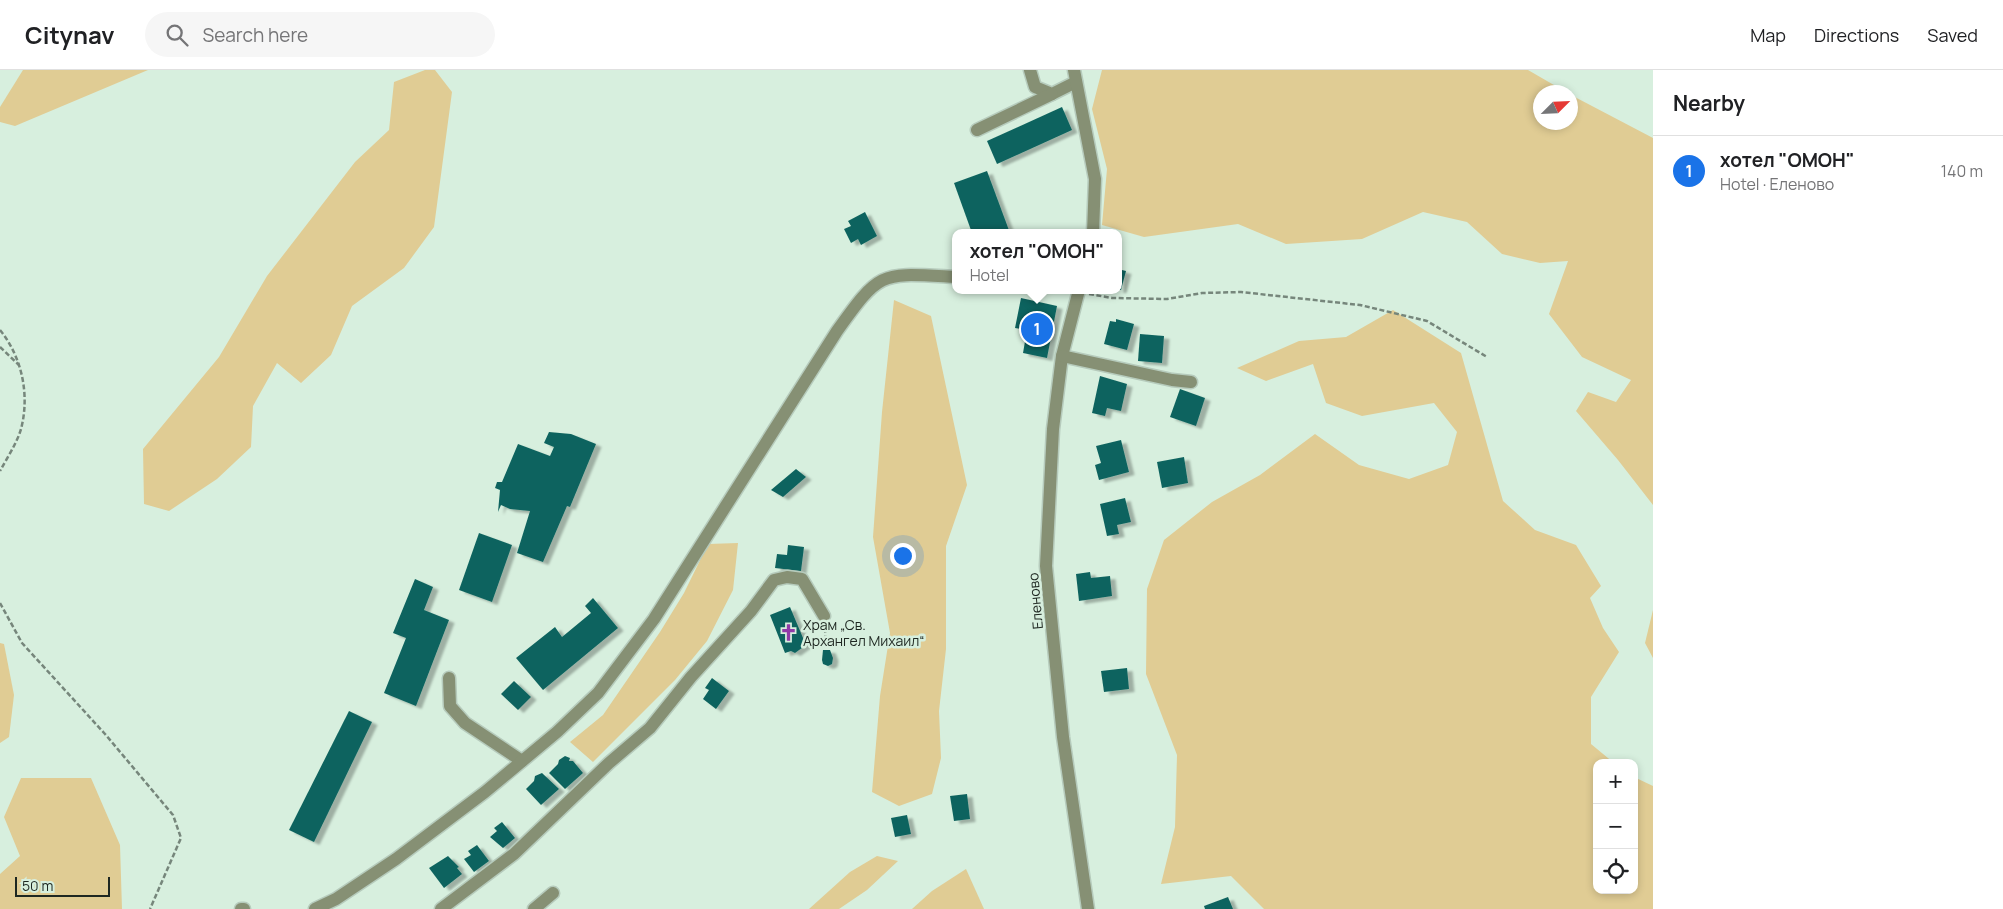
<!DOCTYPE html>
<html lang="en">
<head>
<meta charset="utf-8">
<style>
  body { margin:0; font-family:Manrope,sans-serif; background:#f6f6f6; color:#202124 }
  .controls { position:absolute; right:15px; bottom:15px; display:grid; overflow:hidden; border-radius:10px; box-shadow:0 2px 8px #0003 }
  .controls button { width:45px; height:45px; display:grid; place-items:center; padding:0; border:0; border-bottom:1px solid #e0e0e0; background:#fff; color:#202124; font:25px sans-serif }
  .compass { position:absolute; left:1533px; top:15px; width:45px; height:45px; border-radius:50%; background:#fff; box-shadow:0 2px 8px #0003; rotate:66deg }
  .scale { position:absolute; left:15px; bottom:12px; width:95px; box-sizing:border-box; padding-left:5px; border:2px solid #1e2721; border-top:0; font-size:14px; line-height:18px; white-space:nowrap; color:#1e2721; -webkit-text-stroke:4px #d7efde; paint-order:stroke }
  .you { position:absolute; left:902px; top:485px; width:18px; height:18px; margin:-12px; border:4px solid #fff; border-radius:50%; background:#1a73e8; box-shadow:0 0 0 8px #1a73e833 }
  .badge { display:grid; place-items:center; width:32px; height:32px; border-radius:50%; background:#1a73e8; color:#fff; font-size:16px; font-weight:700 }
  .pin { position:absolute; translate:-50% -50%; border:2px solid #fff; box-shadow:0 1px 5px #0006 }
  .popup { position:absolute; left:952px; top:159px; width:170px; height:65px; box-sizing:border-box; display:grid; place-content:center; border-radius:10px; background:#fff; filter:drop-shadow(0 1px 4px #0005); font-size:16px; white-space:nowrap; color:#757577 }
  .popup b { font-size:19px; color:#202124 }
  .popup::after { content:''; position:absolute; left:50%; top:100%; margin-left:-10px; border:10px solid transparent; border-top-color:#fff }
  .list { margin:0; padding:0; list-style:none }
  h2 { display:flex; justify-content:space-between; align-items:center; height:65px; margin:0; padding:0 20px; font-size:21px }
  h2 small { font-size:16px; font-weight:400; color:#757577 }
  .list li { display:grid; grid-template-columns:32px 1fr auto; gap:15px; align-items:center; box-sizing:border-box; height:70px; padding:0 20px; border-top:1px solid #e0e0e0 }
  .list b { display:block; font-size:19px; white-space:nowrap }
  .list p { margin:0; font-size:16px; white-space:nowrap; color:#757577 }
  .list em { font-size:16px; font-style:normal; color:#757577 }
  .icon { flex:none; width:28px; height:28px; fill:none; stroke:currentColor; stroke-width:2; stroke-linecap:round; stroke-linejoin:round }
  .map { position:relative; flex:none; width:1653px; height:839px; overflow:hidden }
  header { display:flex; align-items:center; gap:30px; box-sizing:border-box; height:70px; padding:0 25px; background:#fff; border-bottom:1px solid #e0e0e0 }
  header strong { font-size:24px }
  nav { display:flex; gap:28px; margin-inline-start:auto; font-size:18px }
  .search { width:350px; height:45px; background:#f6f6f6; display:flex; align-items:center; gap:12px; box-sizing:border-box; padding:0 18px; border-radius:28px; color:#757577; font-size:19px }
  main { display:flex }
  aside { flex:1; background:#fff }
  .map>svg:first-child { display:block }
  .green { fill:#e0cc94 }
  .building { fill:#11645f; filter:url(#shadow) }
  .lines { fill:none; stroke-linecap:round; stroke-linejoin:round }
  .minor-casing { stroke:#b6cbbc; stroke-width:15 }
  .path { stroke:#76867b; stroke-width:2.5; stroke-dasharray:5 2.5; stroke-linecap:butt }
  .minor { stroke:#869074; stroke-width:12 }
  .labels { text-anchor:middle; dominant-baseline:central; stroke-width:5; stroke-linejoin:round; paint-order:stroke }
  .street-label { font-size:14px; fill:#1e2721; stroke:#d7efde }
  .poi-label { font-size:14px; fill:#1e2721; stroke:#d7efde; text-anchor:start }
</style>
</head>
<body>
<header>
<strong>Citynav</strong>
<div class="search"><svg class="icon" aria-label="search" viewBox="0 0 24 24"><circle cx="10" cy="10" r="6"/><path d="M15 15l6 6"/></svg>Search here</div>
<nav><a>Map</a><a>Directions</a><a>Saved</a></nav>
</header>
<main>
<div class="map">
<svg width="1653" height="839" viewBox="0 0 1653 839">
  <defs>
    <filter id="shadow"><feDropShadow dx="5.5" dy="3" stdDeviation="1" flood-color="#0004"/></filter>
  </defs>
  <rect width="100%" height="100%" fill="#d7efde"/>
  <g class="green">
    <path d="M23,0H148L15,56L0,52V37Z"/>
    <path d="M425,0H435L452,22L434,157L404,198L352,236L331,285L301,313L277,293L253,336L251,377L217,409L169,441L144,434L143,379L219,287L267,206L355,92L389,60L394,12Z"/>
    <path d="M1102,0H1528L1566,22H1540V52H1570L1571,25L1653,68V435L1618,390L1576,341L1588,322L1616,332L1631,310L1582,287L1549,244L1568,191L1540,193L1502,184L1467,152L1423,142L1362,169L1286,174L1238,154L1144,167L1102,155L1107,99L1092,39Z"/>
    <path d="M894,230L931,246L967,415L946,476V579L939,641L941,688L932,724L899,736L872,722L880,626L890,563L873,467L882,342Z"/>
    <path d="M1393,240L1461,283L1503,431L1535,460L1576,475L1601,516L1590,528L1603,558L1619,582L1591,627V674L1614,693H1597V820H1634V707L1653,716V839H1264L1231,806L1161,814L1175,757L1177,685L1146,604L1147,519L1164,470L1212,432L1260,405L1315,364L1359,395L1409,409L1448,395L1457,362L1434,333L1362,346L1326,333L1313,294L1266,311L1237,298L1299,271L1346,267Z"/>
    <path d="M738,473L733,520L707,571L675,610L593,692L570,672L603,645L660,562L684,523L708,474Z"/>
    <path d="M1653,540V588L1645,573Z"/>
    <path d="M0,573L4,574L14,625L9,667L0,673Z"/>
    <path d="M21,708H91L120,775L122,839H0V804L20,786L4,747Z"/>
    <path d="M877,786L898,791L867,820L839,839H809L850,802Z"/>
    <path d="M966,799L984,839H912L932,821Z"/>
  </g>
  <g class="building">
    <path d="M1062,37L1072,60L997,94L987,71Z"/>
    <path d="M987,101L1010,163H972L954,113Z"/>
    <path d="M865,142L877,166L861,175L858,169L851,173L844,159L851,156L848,151Z"/>
    <path d="M1118,199L1126,201L1121,220H1118Z"/>
    <path d="M1021,228L1057,236L1047,288L1023,283L1027,260L1015,258Z"/>
    <path d="M1116,249L1134,254L1127,280L1104,274L1110,251L1116,252Z"/>
    <path d="M1140,264L1164,266L1162,293L1138,291Z"/>
    <path d="M1100,306L1127,314L1121,341L1107,338L1105,346L1092,343Z"/>
    <path d="M1180,319L1205,328L1196,356L1170,347Z"/>
    <path d="M549,362L571,364L596,374L570,437L567,436L543,492L517,483L530,441L510,439L501,435L498,442L500,420L495,418L497,412H502L518,374L550,386L554,377L544,373Z"/>
    <path d="M1121,370L1129,402L1099,410L1095,395L1101,393L1096,376Z"/>
    <path d="M1184,387L1188,413L1162,418L1157,392Z"/>
    <path d="M796,399L806,407L783,427L771,420Z"/>
    <path d="M1125,428L1131,452L1117,455L1119,464L1107,466L1100,434Z"/>
    <path d="M479,463L512,475L492,532L459,520Z"/>
    <path d="M788,475L804,477L801,501L775,498L777,484L787,485Z"/>
    <path d="M1090,502L1091,508L1110,506L1112,526L1079,531L1076,504Z"/>
    <path d="M415,509L433,517L424,540L449,550L416,636L384,623L406,568L393,563Z"/>
    <path d="M593,528L618,558L543,620L516,588L555,557L562,567L591,543L585,536Z"/>
    <path d="M790,537L806,575L795,583L791,581L785,583L770,545Z"/>
    <path d="M823,580H830L833,588L832,594L828,596L823,594L822,590Z"/>
    <path d="M1127,598L1129,619L1104,622L1101,601Z"/>
    <path d="M712,608L729,621L716,639L703,629L709,620L705,618Z"/>
    <path d="M514,611L531,627L518,640L501,624Z"/>
    <path d="M349,641L372,652L314,772L289,760Z"/>
    <path d="M565,686L570,688L569,691H573L583,703L565,719L549,703L558,694L559,690Z"/>
    <path d="M542,703L559,719L541,735L526,719L534,711L535,706Z"/>
    <path d="M967,724L970,749L954,751L950,726Z"/>
    <path d="M907,745L911,764L895,767L891,748Z"/>
    <path d="M502,752L515,768L503,778L490,767L497,761L494,758Z"/>
    <path d="M477,775L489,791L474,802L464,789L471,785L468,781Z"/>
    <path d="M448,786L459,797L457,798L462,804L444,818L429,798Z"/>
    <path d="M1228,827L1233,839H1205L1204,836Z"/>
  </g>
  <g class="lines">
    <defs>
      <g id="minor">
        <path d="M1030,0L1035,17L1052,24L1076,12"/>
        <path d="M1074,0L1095,109L1093,163"/>
        <path d="M977,60L1052,24"/>
        <path d="M1079,220L1062,286L1053,359L1046,496L1063,667L1088,839"/>
        <path d="M1062,286L1172,310L1191,312"/>
        <path d="M449,608L450,636L465,653L522,691"/>
        <path d="M241,839H244"/>
        <path d="M315,839L336,829L396,789L485,722L557,662L598,623L654,549L837,261C881,199 881,203 956,207"/>
        <path d="M441,839L514,784L609,693L650,658L691,607L751,541L774,510L787,507L802,509L824,546"/>
        <path d="M534,839L553,823"/>
      </g>
    </defs>
    <use href="#minor" class="minor-casing"/>
    <g class="path">
      <path d="M1089,224L1112,228L1167,229L1202,223L1241,222L1360,235L1427,251L1487,287"/>
      <path d="M0,260C22,287 30,325 21,359C17,373 7,388 0,401"/>
      <path d="M0,277L19,295"/>
      <path d="M0,533L22,573L105,664L173,745L181,768L150,839"/>
      <path d="M825,558L826,578"/>
    </g>
    <use href="#minor" class="minor"/>
  </g>
  <defs>
    <symbol id="church-bare" viewBox="-9 -9 18 18"><path d="M-1.2-6h2.4v3.5h3.3v2.4h-3.3V6h-2.4V-.1h-3.3v-2.4h3.3Z" fill="#903aa8" stroke="#d7efde" stroke-width="2.5" paint-order="stroke"/></symbol>
  </defs>
  <g fill-rule="evenodd">
    <use href="#church-bare" x="776" y="550" width="25" height="25"/>
  </g>
  <g class="labels">
    <g class="street-label">
      <text transform="translate(1035 531) rotate(-95)">Еленово</text>
    </g>
    <g class="poi-label">
      <text x="803" y="554">Храм „Св.<tspan x="803" dy="16">Архангел Михаил“</tspan></text>
    </g>
  </g>
</svg>
<div class="controls">
<button>+</button>
<button>−</button>
<button><svg class="icon" aria-label="locate" viewBox="0 0 24 24"><circle cx="12" cy="12" r="6"/><path d="M12 2v4M12 18v4M2 12h4M18 12h4"/></svg></button>
</div>
<svg class="compass" viewBox="-18 -18 36 36"><path d="M0-13l5 13h-10z" fill="#e53935"/><path d="M0 13l5-13h-10z" fill="#757577"/></svg>
<div class="scale">50 m</div>
<div class="you"></div>
<div class="pin badge" style="left:1037px;top:259px">1</div>
<div class="popup"><b>хотел &quot;ОМОН&quot;</b>Hotel</div>
</div>
<aside>
<h2>Nearby<small></small></h2>
<ul class="list">
<li><span class="badge">1</span><div><b>хотел &quot;ОМОН&quot;</b><p>Hotel · Еленово</p></div><em>140 m</em></li>
</ul>
</aside>
</main>
</body>
</html>
